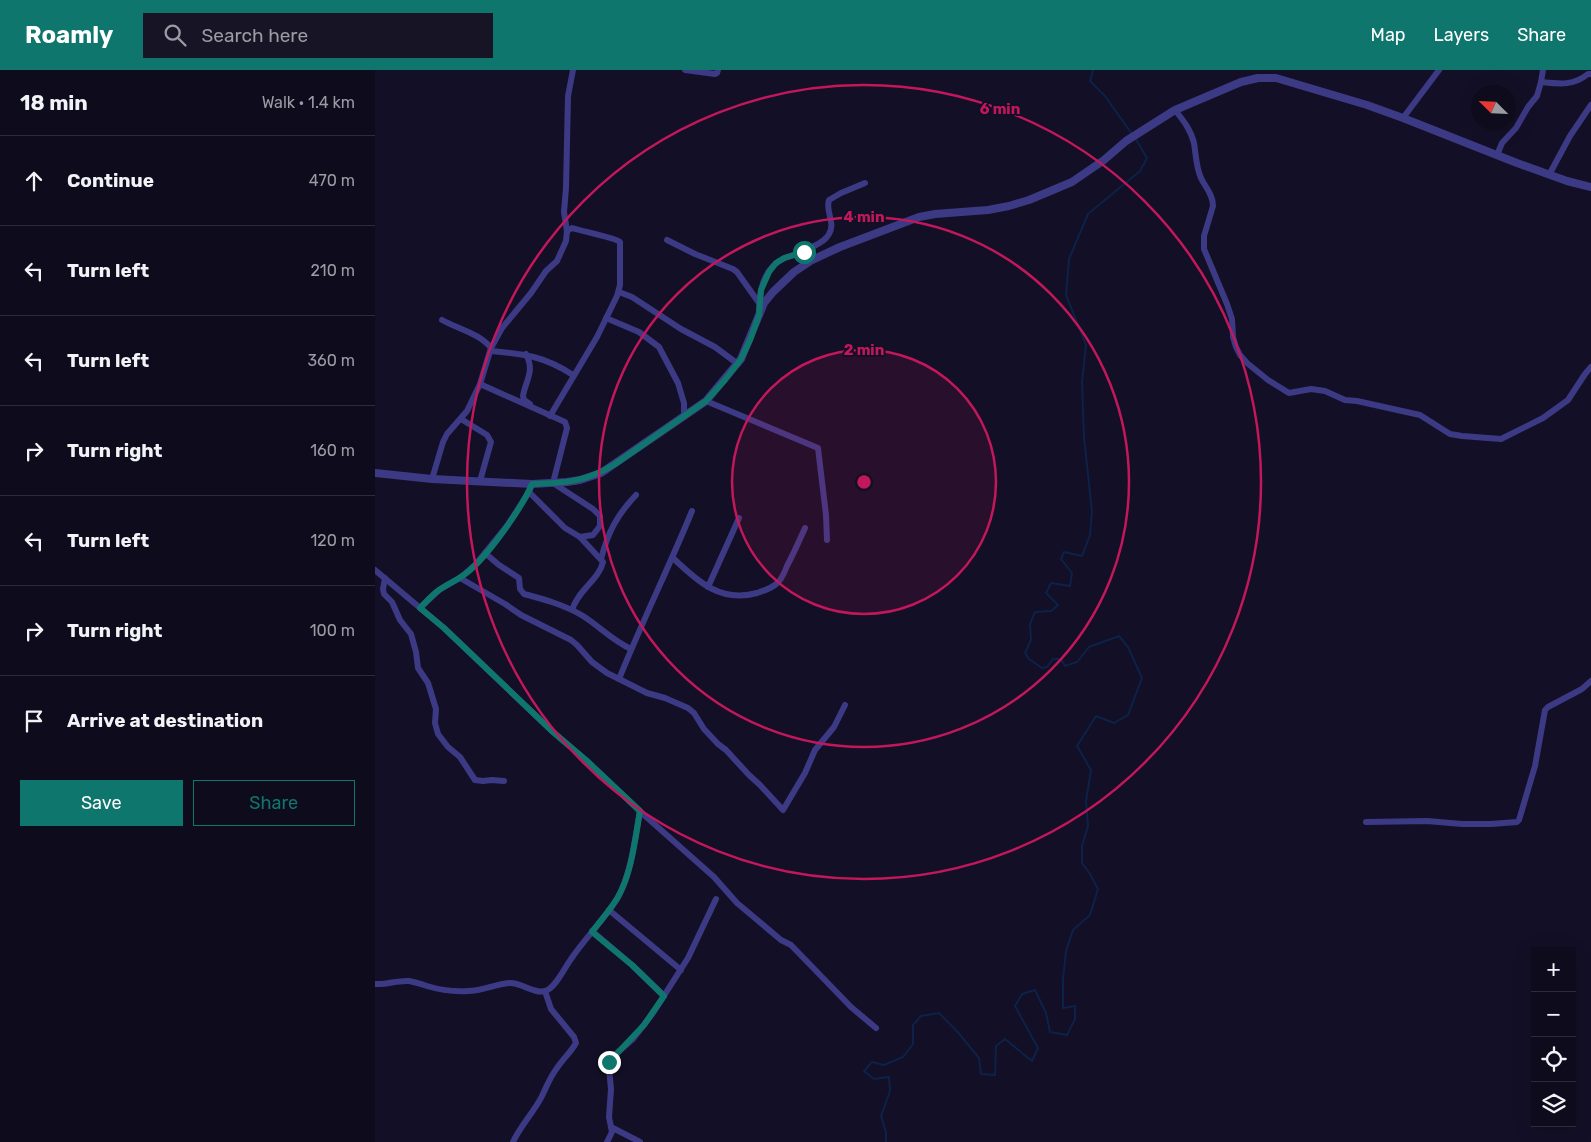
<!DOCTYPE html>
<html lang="en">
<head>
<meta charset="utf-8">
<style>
  body { margin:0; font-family:Rubik,sans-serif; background:#171425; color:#f1f3f6 }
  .controls { position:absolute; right:15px; bottom:15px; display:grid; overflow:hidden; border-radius:0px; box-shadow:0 5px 20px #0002 }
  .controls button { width:45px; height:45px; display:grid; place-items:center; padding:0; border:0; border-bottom:1px solid #2e2b3b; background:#0e0b1c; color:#f1f3f6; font:25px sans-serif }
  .compass { position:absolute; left:1096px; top:15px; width:45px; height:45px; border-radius:50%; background:#0e0b1c; box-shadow:0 5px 20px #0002; rotate:294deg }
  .stop { position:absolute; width:15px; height:15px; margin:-11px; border:4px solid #0f766e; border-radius:50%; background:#fff }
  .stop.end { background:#0f766e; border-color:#fff; box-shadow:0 1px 5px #0008 }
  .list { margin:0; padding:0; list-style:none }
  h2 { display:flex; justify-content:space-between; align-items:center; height:65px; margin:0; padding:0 20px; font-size:21px }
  h2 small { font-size:16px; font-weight:400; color:#9b9ba3 }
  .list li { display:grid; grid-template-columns:32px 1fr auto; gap:15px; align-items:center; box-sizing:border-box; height:90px; padding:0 20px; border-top:1px solid #2e2b3b }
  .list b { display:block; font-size:19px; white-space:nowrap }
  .list em { font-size:16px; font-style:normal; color:#9b9ba3 }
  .actions { display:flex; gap:10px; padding:15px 20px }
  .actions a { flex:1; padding:11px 0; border:1px solid #0f766e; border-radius:0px; text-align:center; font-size:18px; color:#0f766e }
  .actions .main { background:#0f766e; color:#fff }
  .icon { flex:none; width:28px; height:28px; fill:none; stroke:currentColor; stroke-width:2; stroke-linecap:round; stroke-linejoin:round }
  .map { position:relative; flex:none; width:1216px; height:1072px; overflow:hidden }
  header { display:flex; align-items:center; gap:30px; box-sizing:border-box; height:70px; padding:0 25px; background:#0f766e; color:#fff }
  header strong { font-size:24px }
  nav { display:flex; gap:28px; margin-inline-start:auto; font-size:18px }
  .search { width:350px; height:45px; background:#171425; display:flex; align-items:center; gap:12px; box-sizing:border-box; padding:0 18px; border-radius:0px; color:#9b9ba3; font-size:19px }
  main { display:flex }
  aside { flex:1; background:#0e0b1c }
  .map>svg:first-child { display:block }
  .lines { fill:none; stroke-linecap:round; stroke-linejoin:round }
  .stream { stroke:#0c2248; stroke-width:2 }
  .minor { stroke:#3d3a85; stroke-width:6 }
  .tertiary { stroke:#3d3a85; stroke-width:8 }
  .route { stroke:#0f766e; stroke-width:6 }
  .ring { fill:none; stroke:#c2185b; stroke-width:2.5 }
  .centre { fill:#c2185b; stroke:#130f26; stroke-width:2.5 }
  .ring-label { font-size:15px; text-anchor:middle; font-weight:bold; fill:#c2185b; stroke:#130f26; stroke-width:4; stroke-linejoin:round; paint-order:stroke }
</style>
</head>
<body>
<header>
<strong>Roamly</strong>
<div class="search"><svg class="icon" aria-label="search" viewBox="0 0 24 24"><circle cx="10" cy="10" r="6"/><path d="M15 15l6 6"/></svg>Search here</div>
<nav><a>Map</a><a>Layers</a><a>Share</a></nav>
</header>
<main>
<aside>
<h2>18 min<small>Walk · 1.4 km</small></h2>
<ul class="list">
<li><svg class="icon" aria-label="ahead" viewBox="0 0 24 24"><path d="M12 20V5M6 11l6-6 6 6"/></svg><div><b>Continue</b></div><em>470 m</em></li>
<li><svg class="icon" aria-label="left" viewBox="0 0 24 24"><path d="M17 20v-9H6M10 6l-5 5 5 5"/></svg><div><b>Turn left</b></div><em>210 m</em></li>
<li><svg class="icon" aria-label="left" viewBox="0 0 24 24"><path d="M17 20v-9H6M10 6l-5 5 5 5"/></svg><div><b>Turn left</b></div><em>360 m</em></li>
<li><svg class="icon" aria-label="right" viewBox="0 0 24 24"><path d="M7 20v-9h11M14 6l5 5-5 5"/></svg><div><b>Turn right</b></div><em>160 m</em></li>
<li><svg class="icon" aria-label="left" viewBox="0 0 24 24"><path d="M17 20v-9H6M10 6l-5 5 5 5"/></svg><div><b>Turn left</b></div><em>120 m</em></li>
<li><svg class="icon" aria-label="right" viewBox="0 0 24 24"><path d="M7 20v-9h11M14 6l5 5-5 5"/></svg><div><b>Turn right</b></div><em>100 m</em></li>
<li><svg class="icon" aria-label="arrive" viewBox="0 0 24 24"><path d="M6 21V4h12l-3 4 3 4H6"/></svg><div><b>Arrive at destination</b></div></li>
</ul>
<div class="actions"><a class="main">Save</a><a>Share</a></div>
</aside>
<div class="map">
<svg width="1216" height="1072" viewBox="0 0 1216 1072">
  <rect width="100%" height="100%" fill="#130f26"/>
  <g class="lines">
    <g class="stream">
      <path d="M718,0L715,11L730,26L757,64"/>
      <path d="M511,1072V1062L506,1046L515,1021L514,1007L499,1009L489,1001L497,992L509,995L528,987L538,974V955L546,946L564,943L581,960L604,988L606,1004L620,1005L621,976L630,969L657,991L663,978L640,936L647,924L660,920L671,943L675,962L692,965L700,949V936L688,938V909L691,881L698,860L715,845L723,819L715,804L707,793V776L713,756L711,731L716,700L702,676L721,646L739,653L753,645L767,608L753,577L744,566L714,577L702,592L690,596L686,589H678L672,597L667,598L654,589L650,583L656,570L655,554L660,542L676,541L683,535L671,523L676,513L695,516L697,503L686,489L689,482L707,486L715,465L717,442L709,367L707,312L711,275L691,225L694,189L713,144L765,101L772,88L760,68"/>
    </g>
    <g class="minor">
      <path d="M310,0L340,4L342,3L343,0"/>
      <path d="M1166,12C1185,14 1198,16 1213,4H1216"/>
      <path d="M800,40C808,50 816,60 819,73C821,85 821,97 826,108C830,117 838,124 838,136L829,166V179L852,234L857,249L858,267L861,277L865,285L872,293L893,310L914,323L936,319L950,321L970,330L982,331L1045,345L1075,364L1087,366L1126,369L1168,348L1193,330L1210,304L1216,297"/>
      <path d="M1028,48L1064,0"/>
      <path d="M1122,85L1127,73L1141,58L1153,37L1162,26L1166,12L1168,0"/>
      <path d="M1174,105L1195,66L1216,35"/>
      <path d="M292,170L320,184L358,199L362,202L384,233"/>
      <path d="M244,222L257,227L306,259L340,277L363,294"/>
      <path d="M384,241C384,221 389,197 410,188C420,184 430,182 439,176C445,173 451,170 454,164C461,152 450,142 454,130L466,123L490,113"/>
      <path d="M231,248L264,262L284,277L303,313L309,333V347"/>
      <path d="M116,278L127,258L156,223L171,201L182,191L191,171L192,161L189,142L191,118L193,26L198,0"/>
      <path d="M116,281C149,284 169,286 198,305"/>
      <path d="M151,284C160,302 151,309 148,326L149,330L155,334"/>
      <path d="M105,314L190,352L192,358L178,413L218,439L225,446V456L218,465L205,467"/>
      <path d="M331,331L443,378L451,445L452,470"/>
      <path d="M175,346L222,267L242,226L245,215V172C241,168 206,161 197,158L192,161"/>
      <path d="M86,349L112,365L116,372L105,411"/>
      <path d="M57,409L68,372L72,364L92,341L105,314L116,278C104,263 83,259 67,250"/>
      <path d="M154,422L190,458L205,467L228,492C224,510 203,520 197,540"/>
      <path d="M110,483L124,495L144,508L145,519L149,524C168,529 190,535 208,546C224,556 238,571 256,579"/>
      <path d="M298,488C323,512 346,533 382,523C391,520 400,517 405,510C408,506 410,501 412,496C419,483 424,471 430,458"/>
      <path d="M226,489C233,462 242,445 261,425"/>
      <path d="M0,500L69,558L178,662L212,691L268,744L339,807L362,833L406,870L416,875L476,937L501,958"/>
      <path d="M10,508L8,519L9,524L17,532L25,550L36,564L41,582L43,598L53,613L61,639L60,653L63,664L73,677L85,687L100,710L108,711L117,710L129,711"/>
      <path d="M85,508L130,534L146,545L196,570L202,575L217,592L232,603L272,623L290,628L313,638L319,643L329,659L343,674L351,680L374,705L385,715L408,740L430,703L440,680L459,657L470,635"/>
      <path d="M333,517L364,448"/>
      <path d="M45,538L64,520L85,508L101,494L132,456L154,422L157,414"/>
      <path d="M244,609C267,552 294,497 317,441"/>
      <path d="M991,752L1052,751L1087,754H1116L1142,752L1144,750L1160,696L1170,640L1173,637L1207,619L1216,611"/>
      <path d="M234,840L306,900"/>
      <path d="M217,861L257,895L289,926"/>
      <path d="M0,914C12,915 22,910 34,911C40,912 46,914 52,916C65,920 80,922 93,921C108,921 120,914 134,913C146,912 158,924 170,921C180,919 190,897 196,889C210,868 229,850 242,829C256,805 260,769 265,741"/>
      <path d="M236,1057L265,1072"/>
      <path d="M138,1072C146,1055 159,1042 167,1026C172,1016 175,1007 182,998C188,989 196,982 201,973L199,967L176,939L170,921"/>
      <path d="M232,1072L237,1062L234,1047L236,1019L234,998L235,989L258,969L278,943L313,888L341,829"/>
    </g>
    <path class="tertiary" d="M0,403L57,409L157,414L192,412L205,410L226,403L331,331L366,289L389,233L398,222L419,202L437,190L465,177L544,147L560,144L613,140L634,136L654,130L697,112L729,90L751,71L800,40L866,12L883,8H901L992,35L1028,48L1142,93L1192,111L1216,117"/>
  </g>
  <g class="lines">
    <path class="route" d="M234,992L269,955L289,926L257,895L217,862C226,850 236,839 243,827C257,802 260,769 265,741L212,691L178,662L69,558L45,538C51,532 57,525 64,520C74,513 85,509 94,501C114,484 147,438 157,414C190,413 211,412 240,394L331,331L349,311L366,289L375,270L384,245L386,220L394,202L401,193L409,188L429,182"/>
  </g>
  <circle cx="489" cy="412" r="132" fill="#c2185b" fill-opacity=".12"/>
  <g class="ring">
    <circle cx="489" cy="412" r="132"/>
    <circle cx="489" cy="412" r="265"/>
    <circle cx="489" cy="412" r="397"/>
  </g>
  <circle cx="489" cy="412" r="8" class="centre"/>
  <g class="ring-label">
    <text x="625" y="44">6 min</text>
    <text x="489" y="152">4 min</text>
    <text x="489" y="285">2 min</text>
  </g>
</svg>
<div class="controls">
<button>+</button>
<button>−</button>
<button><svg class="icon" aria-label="locate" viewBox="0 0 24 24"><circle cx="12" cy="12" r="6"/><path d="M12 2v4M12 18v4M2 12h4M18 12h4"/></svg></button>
<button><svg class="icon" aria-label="layers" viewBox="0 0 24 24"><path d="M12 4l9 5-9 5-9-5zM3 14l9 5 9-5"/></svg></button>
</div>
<svg class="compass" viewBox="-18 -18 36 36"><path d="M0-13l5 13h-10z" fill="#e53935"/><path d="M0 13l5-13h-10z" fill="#9b9ba3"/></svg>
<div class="stop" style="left:429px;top:182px"></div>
<div class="stop end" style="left:234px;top:992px"></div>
</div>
</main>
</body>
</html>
